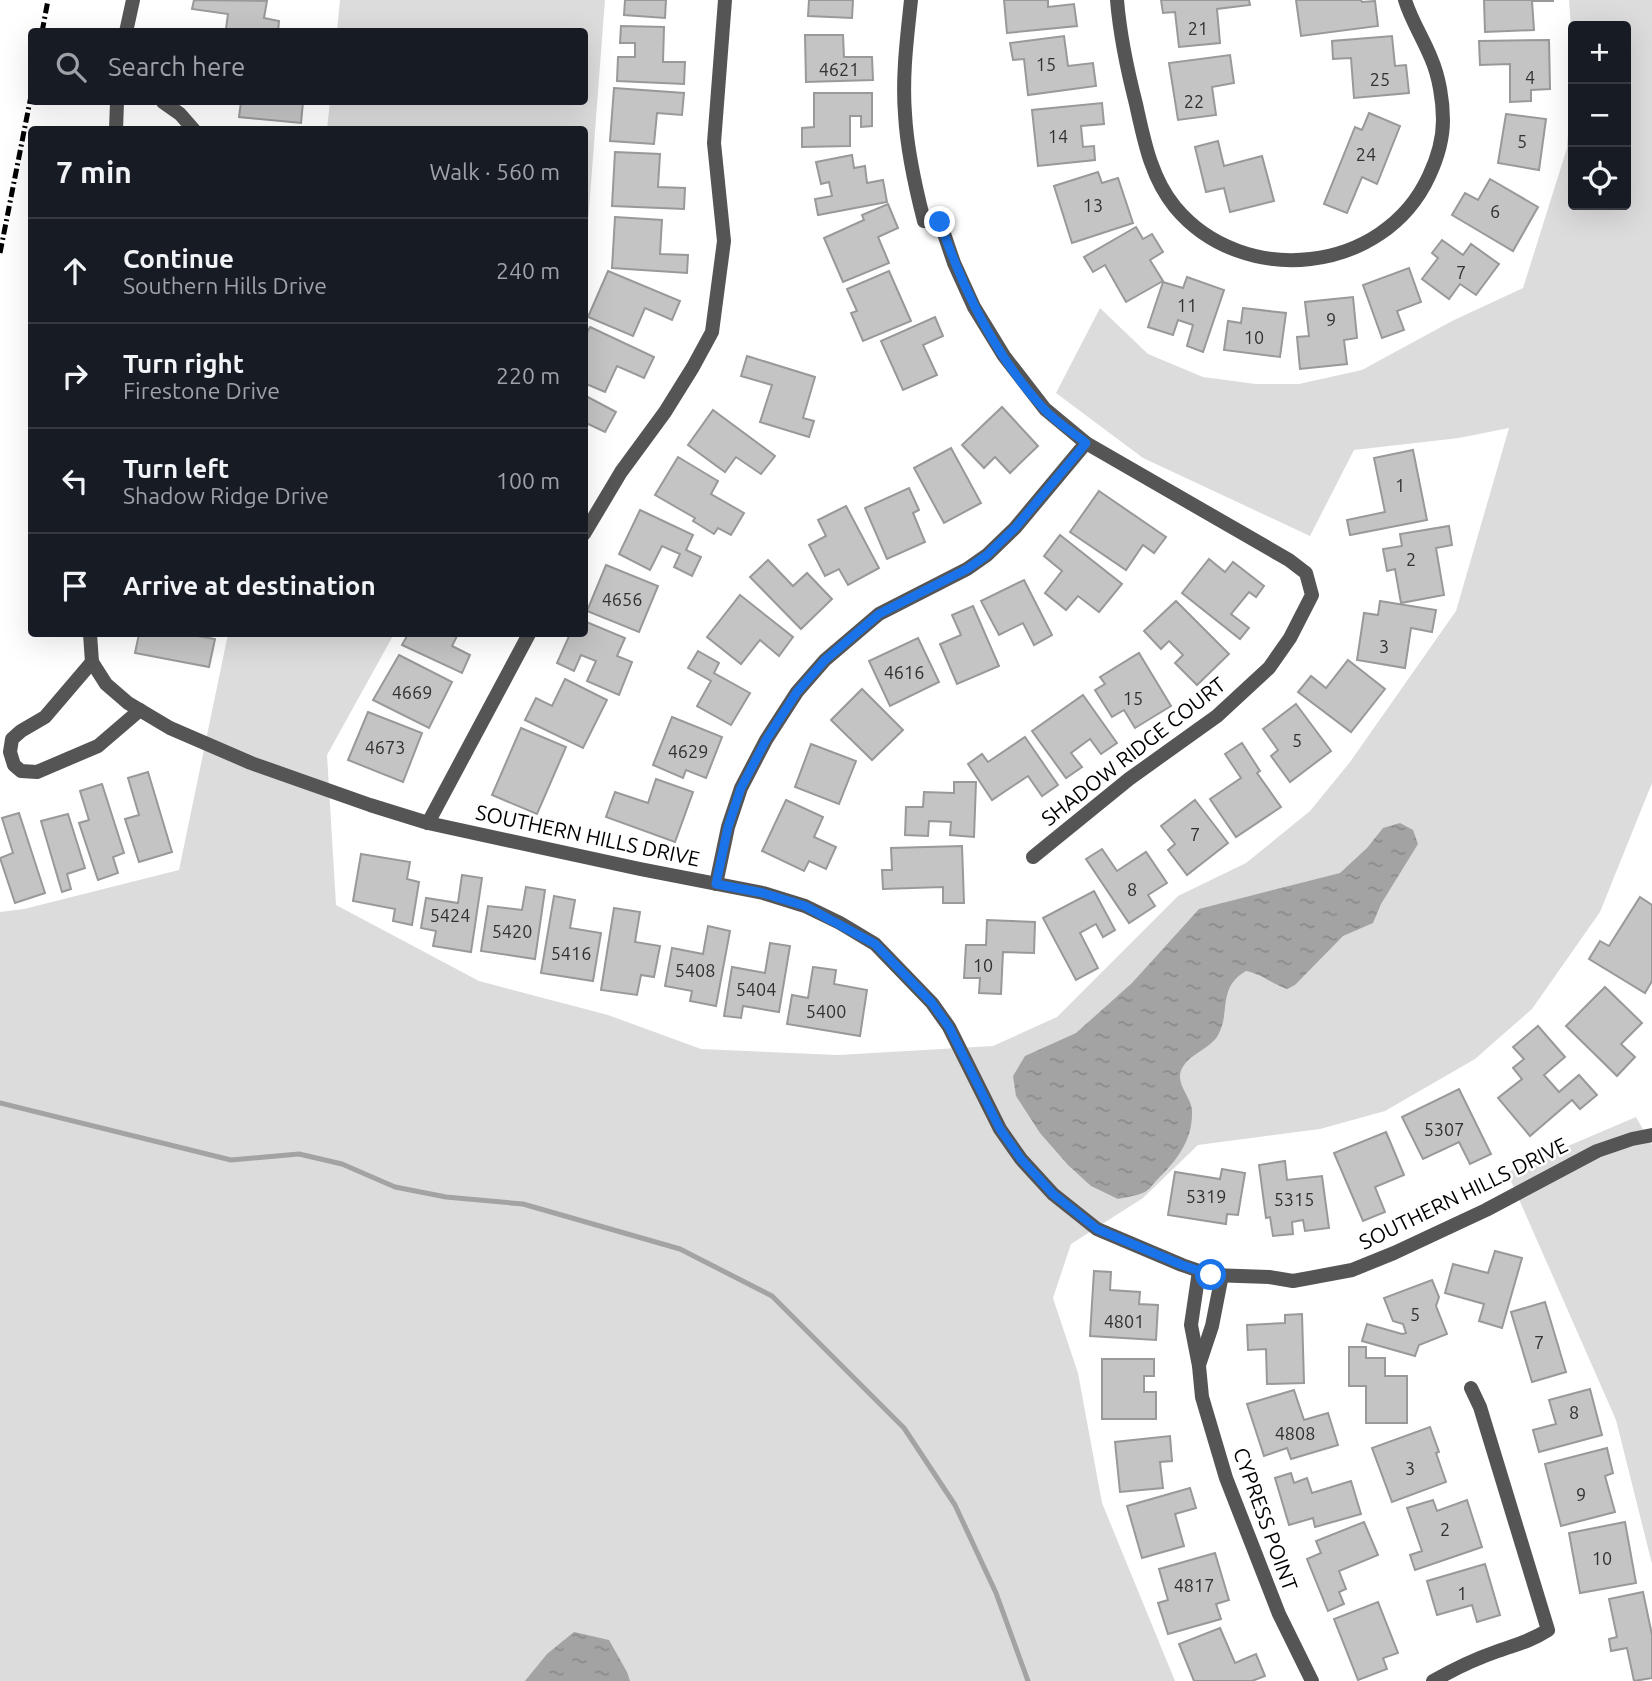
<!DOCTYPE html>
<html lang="en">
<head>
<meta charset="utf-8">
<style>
  body { margin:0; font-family:Ubuntu,sans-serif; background:#20242c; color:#f1f3f6 }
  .controls { position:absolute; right:21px; top:21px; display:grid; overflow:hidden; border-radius:7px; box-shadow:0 7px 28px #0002 }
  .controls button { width:63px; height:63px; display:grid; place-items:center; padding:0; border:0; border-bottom:2px solid #363941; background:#171b24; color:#f1f3f6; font:35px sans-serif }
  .stop { position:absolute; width:21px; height:21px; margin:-16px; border:5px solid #1a73e8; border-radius:50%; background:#fff }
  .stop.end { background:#1a73e8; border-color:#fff; box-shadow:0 2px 7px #0008 }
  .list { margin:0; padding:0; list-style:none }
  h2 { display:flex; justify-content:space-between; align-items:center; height:91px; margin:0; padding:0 28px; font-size:30px }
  h2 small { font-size:23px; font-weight:400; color:#9ea1a6 }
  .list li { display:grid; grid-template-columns:46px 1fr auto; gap:21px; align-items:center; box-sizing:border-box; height:105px; padding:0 28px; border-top:2px solid #363941 }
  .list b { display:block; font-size:26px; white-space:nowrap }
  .list p { margin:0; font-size:23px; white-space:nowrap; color:#9ea1a6 }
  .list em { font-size:23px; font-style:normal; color:#9ea1a6 }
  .icon { flex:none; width:38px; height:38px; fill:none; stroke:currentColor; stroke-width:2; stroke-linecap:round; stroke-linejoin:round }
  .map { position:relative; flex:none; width:1652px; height:1681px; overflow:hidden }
  .search { position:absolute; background:#171b24; box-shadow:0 7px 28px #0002; left:28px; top:28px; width:560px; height:77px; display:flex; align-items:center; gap:18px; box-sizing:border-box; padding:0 24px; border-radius:7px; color:#9ea1a6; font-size:26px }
  .panel { position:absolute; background:#171b24; box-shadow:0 7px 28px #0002; left:28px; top:126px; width:560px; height:511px; border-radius:7px }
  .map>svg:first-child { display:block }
  .grass { fill:#dcdcdc; fill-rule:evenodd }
  .water { fill:url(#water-ripples) }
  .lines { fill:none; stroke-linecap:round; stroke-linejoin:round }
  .stream { stroke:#a3a3a3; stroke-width:5 }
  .building { fill:#c4c4c4; stroke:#999; stroke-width:2 }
  .street { stroke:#555; stroke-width:14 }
  .rail { stroke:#000; stroke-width:5; stroke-dasharray:10 3.5 2 3.5; stroke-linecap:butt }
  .route { stroke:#1a73e8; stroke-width:9 }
  .labels { text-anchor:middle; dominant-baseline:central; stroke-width:5; stroke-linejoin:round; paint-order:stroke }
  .number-label { font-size:18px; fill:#313131 }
  .street-label { font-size:21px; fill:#000; stroke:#fff }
</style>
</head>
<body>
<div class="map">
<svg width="1652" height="1681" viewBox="0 0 1652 1681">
  <defs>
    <pattern id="water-ripples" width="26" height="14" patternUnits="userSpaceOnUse" patternTransform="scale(1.75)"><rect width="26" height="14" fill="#a3a3a3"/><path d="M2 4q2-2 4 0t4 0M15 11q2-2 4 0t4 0" fill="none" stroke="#8b8b8b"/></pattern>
  </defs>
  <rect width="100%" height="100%" fill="#fff"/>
  <g class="grass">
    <path d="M340,0H605L585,262L584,130L327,129L330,102H584V32L337,31Z"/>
    <path d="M1569,0H1652V783L1600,912L1532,1009L1475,1059L1385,1111L1320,1129L1198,1145L1143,1198L1071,1244L1053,1298L1078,1373L1102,1503L1175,1681H0V912L24,909L179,870L228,634H394L327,755L336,905L479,981L608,1015L701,1049L838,1055L993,1046L1057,1017L1178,896L1246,863L1310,811L1350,762L1456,611L1509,428L1459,438L1354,450L1310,536L1143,458L1056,393L1100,308L1148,354L1203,377L1256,384H1299L1362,370L1452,321L1523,288L1567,148L1573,57ZM1573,26H1626V205H1573Z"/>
    <path d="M1636,1117L1652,1145V1564L1616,1420L1507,1172Z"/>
  </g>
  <g class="water">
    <path d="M1400,823L1413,830L1418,844L1381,904L1373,923L1343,936L1295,985L1287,989C1272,984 1262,974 1246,971C1216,989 1232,1012 1217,1037C1207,1051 1183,1056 1180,1075C1179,1088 1192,1099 1192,1111C1193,1141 1176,1161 1156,1181C1153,1184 1149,1190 1145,1192C1137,1196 1126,1197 1118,1199L1091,1186L1068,1165L1040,1133L1016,1096L1013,1076L1025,1056L1076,1033L1132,983L1199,909L1340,873L1367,848L1383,828Z"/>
    <path d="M574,1632L609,1640L627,1672L630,1681H525L547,1654Z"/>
  </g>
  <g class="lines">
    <path class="stream" d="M0,1103L231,1160L299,1154L342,1164L395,1187L446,1197L523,1204L680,1249L772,1296L904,1428L955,1505L996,1593L1028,1681"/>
  </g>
  <g class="building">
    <path d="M194,0L267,1L264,18L279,21L278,32L226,29L228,14L192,9Z"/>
    <path d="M625,0H666L665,18L624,15Z"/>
    <path d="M809,0H853L852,18L808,16Z"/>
    <path d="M1004,0H1048V7L1074,4L1077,26L1007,33Z"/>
    <path d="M1161,0H1249L1250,5L1217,9L1220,43L1179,47L1175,12L1163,13Z"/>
    <path d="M1296,0H1361L1362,2L1375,1L1378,26L1301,36Z"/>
    <path d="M1484,0H1553V1H1532L1534,30L1485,32Z"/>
    <path d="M621,26L664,27L663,62H685L684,84L617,81L618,57H635V43H620Z"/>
    <path d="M805,35H843L844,57H872L873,80L806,82Z"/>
    <path d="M1064,36L1068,66L1093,63L1096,86L1028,95L1024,59L1013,60L1010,43Z"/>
    <path d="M1392,36L1395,66L1406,65L1409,93L1354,98L1351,58L1333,59L1332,41Z"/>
    <path d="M1549,40L1550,89L1531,90V101L1510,102V64L1480,65L1479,41Z"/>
    <path d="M1230,55L1234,83L1212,87L1216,115L1178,120L1169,63Z"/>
    <path d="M614,88L684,93L682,115L657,113L654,144L610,141Z"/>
    <path d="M814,93H872V126L861,127V116H850V146L802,147V128L814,127Z"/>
    <path d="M241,102H303L301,123L239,117Z"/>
    <path d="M1102,103L1104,124L1081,126L1083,147L1094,146L1095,160L1038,166L1032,110Z"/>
    <path d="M1369,113L1400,126L1377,184L1362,177L1347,213L1324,204L1355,127L1362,130Z"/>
    <path d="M1506,114L1546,119L1539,170L1498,163Z"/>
    <path d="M1218,141L1224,166L1262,156L1274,201L1230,212L1224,188L1206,192L1195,147Z"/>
    <path d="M615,152L660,154L658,187L685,188L684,209L612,206Z"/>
    <path d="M852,155L854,168L865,166L867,183L883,180L887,202L818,215L815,199L832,196L829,182L821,184L816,162Z"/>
    <path d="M1098,172L1102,183L1118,178L1133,223L1072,243L1054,186Z"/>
    <path d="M1490,179L1538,207L1513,251L1452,215L1465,193L1478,200Z"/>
    <path d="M888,204L898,228L878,237L889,263L843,282L824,238L864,220L862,215Z"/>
    <path d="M615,217L662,220L660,254L688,255L687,273L612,268Z"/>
    <path d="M1136,227L1143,239L1152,234L1163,252L1150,260L1163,281L1126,302L1105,265L1093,272L1084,257Z"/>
    <path d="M1442,240L1463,255L1471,244L1499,264L1476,295L1460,284L1449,299L1422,279L1438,258L1432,253Z"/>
    <path d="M1409,268L1421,302L1397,311L1404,330L1382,338L1363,285Z"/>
    <path d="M608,271L680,301L672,320L645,308L633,336L588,317Z"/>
    <path d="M889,271L911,321L863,341L851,313L857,311L847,289Z"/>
    <path d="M1187,277L1224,290L1203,352L1187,346L1193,325L1178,320L1173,335L1148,327L1163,282L1183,288Z"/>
    <path d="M1353,297L1357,338L1344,340L1347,364L1300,369L1297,337L1309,336L1305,302Z"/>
    <path d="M1243,308L1286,313L1280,357L1224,350L1228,321L1241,323Z"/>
    <path d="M935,317L943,336L923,345L937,375L903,390L881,341Z"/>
    <path d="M590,327L654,357L644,378L617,366L605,392L584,383V338Z"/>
    <path d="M747,356L815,377L803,418L814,421L809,437L760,422L772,385L741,376Z"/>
    <path d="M584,395L616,412L605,432L584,422Z"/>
    <path d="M1002,407L1038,446L1010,473L995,457L984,468L962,445Z"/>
    <path d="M713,410L775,456L761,474L736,457L725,472L688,445Z"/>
    <path d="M951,448L981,503L944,523L914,468Z"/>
    <path d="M1413,450L1427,520L1350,535L1347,520L1385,512L1374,458Z"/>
    <path d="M678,457L718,481L711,494L744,513L731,535L718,528L714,534L693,521L695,518L655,495Z"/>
    <path d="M909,488L919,510L913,513L925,542L887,559L865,508Z"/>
    <path d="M1099,491L1166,537L1154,553L1143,545L1126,570L1070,532Z"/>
    <path d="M846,506L879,568L848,585L839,569L825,576L809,545L826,536L818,520Z"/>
    <path d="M640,510L693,535L686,550L701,557L692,576L674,567L680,554L662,546L650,570L619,554Z"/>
    <path d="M1449,526L1452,545L1436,548L1444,595L1401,603L1395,569L1387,571L1383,549L1402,546L1400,534Z"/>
    <path d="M1060,535L1122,584L1099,612L1078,596L1066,610L1045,593L1062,571L1044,556Z"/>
    <path d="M1209,559L1225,572L1233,562L1264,586L1256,597L1249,592L1231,614L1249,628L1240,639L1182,593Z"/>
    <path d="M768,560L793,586L807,573L832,599L801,629L750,577Z"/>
    <path d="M606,565L658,586L639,632L587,611Z"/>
    <path d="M1024,580L1052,635L1034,645L1023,623L999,635L981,601Z"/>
    <path d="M740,595L793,637L779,656L760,640L741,664L707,637Z"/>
    <path d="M1176,601L1229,654L1197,685L1175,663L1183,655L1169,641L1161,649L1144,631Z"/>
    <path d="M1380,601L1436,610L1432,632L1411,628L1405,668L1357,660L1364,613L1378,615Z"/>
    <path d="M973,606L999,666L957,684L940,644L961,635L952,615Z"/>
    <path d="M584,621L625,638L617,656L632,662L619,695L587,681L596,661L581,655L574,671L557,663L570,634H584Z"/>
    <path d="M139,634H186L215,639L209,667L135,653Z"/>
    <path d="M408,634H458L452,646L470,655L462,673L402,645Z"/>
    <path d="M918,638L939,682L890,706L869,661Z"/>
    <path d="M698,651L719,663L714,673L750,693L731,725L697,706L711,681L688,668Z"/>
    <path d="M1139,653L1171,706L1135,728L1124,710L1112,717L1095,690L1105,684L1100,677Z"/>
    <path d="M399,655L452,682L429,728L373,700Z"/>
    <path d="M1348,660L1385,689L1351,732L1298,692L1311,676L1326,688Z"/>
    <path d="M565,679L607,700L583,748L525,720L536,698L552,706Z"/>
    <path d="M862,689L903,730L872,760L831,720Z"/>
    <path d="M1083,695L1117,743L1101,754L1090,739L1071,753L1082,767L1066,778L1032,731Z"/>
    <path d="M1296,704L1331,751L1290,782L1271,756L1278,750L1263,729Z"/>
    <path d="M368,712L422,733L403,782L348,760Z"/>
    <path d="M672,717L722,737L706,778L686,770L683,778L653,765Z"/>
    <path d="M521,728L566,747L537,814L492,795Z"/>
    <path d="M1025,737L1058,785L1042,796L1028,776L992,800L968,764L982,754L988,762Z"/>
    <path d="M1242,743L1260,771L1257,773L1281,807L1236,837L1210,799L1241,778L1225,754Z"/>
    <path d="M811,744L856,761L839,804L795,787Z"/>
    <path d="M148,772L172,852L139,862L125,819L139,815L128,778Z"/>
    <path d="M656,779L693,792L675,842L606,817L615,792L648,803Z"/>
    <path d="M954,782H976L974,837L950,835L951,822L929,821L928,836L905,835L906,807H923L924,792L954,793Z"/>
    <path d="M102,784L124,853L113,857L118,873L98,880L79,823L89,820L80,791Z"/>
    <path d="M786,800L823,817L814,837L836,847L826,869L809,861L804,871L762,851Z"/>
    <path d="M1195,800L1228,843L1187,875L1168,850L1175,844L1161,826Z"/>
    <path d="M19,813L45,893L15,903L0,858L13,853L2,818Z"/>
    <path d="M68,814L85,868L67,874L71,889L62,892L41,821Z"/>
    <path d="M962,846L964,903H943V887L883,889L882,870H892L891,848Z"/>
    <path d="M1102,849L1117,871L1146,852L1167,883L1148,895L1155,906L1129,923L1086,859Z"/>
    <path d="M361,854L410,862L407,879L419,882L412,925L393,921L395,909L353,901Z"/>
    <path d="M462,875L482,878L471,952L433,946L436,931L421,928L426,898L458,903Z"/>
    <path d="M526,887L545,890L535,959L481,951L488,906L522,910Z"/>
    <path d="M1094,891L1115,930L1103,937L1096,924L1080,933L1098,968L1076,980L1043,918Z"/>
    <path d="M554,896L575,900L570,928L601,933L593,981L541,973Z"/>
    <path d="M1640,897L1652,905V981L1645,993L1589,959L1600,941L1609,946Z"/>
    <path d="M614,908L640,912L635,942L660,946L654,977L641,975L637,995L601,990Z"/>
    <path d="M987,920L1035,922L1034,953L1003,952L1001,994L979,993L980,978H964L966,945H986Z"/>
    <path d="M708,926L730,931L716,1006L690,1001L692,991L665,986L672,948L703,954Z"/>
    <path d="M770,943L790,946L779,1012L743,1006L741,1018L724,1016L732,967L765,973Z"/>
    <path d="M813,967L836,970L834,984L867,990L860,1036L787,1024L792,995L808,998Z"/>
    <path d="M1605,987L1642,1023L1621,1044L1635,1057L1617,1076L1566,1026Z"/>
    <path d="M1538,1026L1565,1057L1544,1075L1559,1092L1579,1075L1597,1095L1580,1109L1572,1100L1530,1136L1498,1098L1522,1079L1513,1068L1524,1059L1513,1047Z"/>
    <path d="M1459,1089L1491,1154L1470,1164L1459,1142L1423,1159L1402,1117Z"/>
    <path d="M1386,1132L1404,1175L1375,1187L1385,1212L1363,1221L1334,1153Z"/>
    <path d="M1285,1161L1287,1180L1322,1176L1329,1228L1305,1231L1303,1220L1292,1222L1293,1234L1273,1236L1270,1217L1266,1218L1259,1165Z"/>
    <path d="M1222,1169L1245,1173L1238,1215L1227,1214L1226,1224L1168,1215L1175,1172L1220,1179Z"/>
    <path d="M1495,1251L1522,1258L1502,1328L1479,1321L1484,1304L1445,1293L1453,1264L1488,1273Z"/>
    <path d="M1094,1271L1111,1272L1110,1290L1140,1292L1139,1304L1158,1305L1156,1340L1090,1336Z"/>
    <path d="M1432,1280L1439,1297L1436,1306L1447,1334L1419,1345L1415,1356L1362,1341L1367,1324L1402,1334L1406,1333L1403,1324L1393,1321L1384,1298Z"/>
    <path d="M1545,1302L1566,1372L1532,1382L1511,1312Z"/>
    <path d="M1302,1314L1304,1383L1267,1384L1266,1349L1248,1350L1247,1325L1285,1323V1315Z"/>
    <path d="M1349,1347H1366V1358H1385V1376H1407V1423H1366V1386H1349Z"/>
    <path d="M1102,1359H1154V1376H1144V1392H1156V1419H1102Z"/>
    <path d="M1590,1389L1602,1435L1539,1452L1533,1430L1556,1424L1549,1400Z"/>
    <path d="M1294,1390L1304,1420L1328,1413L1338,1445L1291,1459L1287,1448L1264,1456L1247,1404Z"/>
    <path d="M1430,1427L1439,1452L1436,1453L1446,1482L1392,1502L1372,1448Z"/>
    <path d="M1170,1436L1172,1461L1160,1462L1163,1488L1120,1492L1115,1442Z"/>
    <path d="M1607,1448L1613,1473L1605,1476L1615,1512L1561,1526L1545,1464Z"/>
    <path d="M1291,1473L1294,1483L1307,1478L1312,1493L1351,1481L1361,1514L1315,1527L1313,1518L1289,1525L1275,1478Z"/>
    <path d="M1190,1488L1196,1508L1175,1514L1184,1546L1142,1558L1127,1506Z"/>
    <path d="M1433,1500L1437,1511L1467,1500L1482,1547L1415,1570L1410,1555L1422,1551L1407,1508Z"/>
    <path d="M1364,1522L1378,1555L1339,1571L1346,1589L1339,1592L1344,1604L1328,1611L1307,1559L1321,1553L1316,1541Z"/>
    <path d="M1625,1522L1636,1583L1580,1593L1569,1533Z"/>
    <path d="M1215,1553L1229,1600L1216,1604L1221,1619L1168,1634L1158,1603L1168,1600L1159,1569Z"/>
    <path d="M1485,1564L1500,1615L1477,1622L1472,1605L1437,1615L1427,1581Z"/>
    <path d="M1643,1592L1652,1635V1678L1634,1681L1627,1648L1611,1651L1609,1639L1617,1637L1609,1599Z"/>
    <path d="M1378,1602L1398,1653L1383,1658L1387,1669L1358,1680L1334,1619Z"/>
    <path d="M1220,1628L1235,1663L1256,1654L1265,1676L1252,1681H1194L1179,1644Z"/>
  </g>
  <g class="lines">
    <g class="street">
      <path d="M911,0C907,38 902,76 905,114C907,151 915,186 924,221L940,222L954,263L974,307L1004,356L1045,409L1086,443L1289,560L1306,573L1312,595L1290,638L1269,668L1217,716L1129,779L1033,857"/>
      <path d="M1117,0C1120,36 1127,69 1136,104C1144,140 1151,178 1175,207C1243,289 1384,274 1429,176C1437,159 1443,140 1443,120C1443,101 1439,76 1431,58C1423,38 1411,20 1405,0"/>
      <path d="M126,32L133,0"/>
      <path d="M163,102L180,114L194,130"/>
      <path d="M116,130L117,102"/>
      <path d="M584,534L621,472L665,412L693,367L712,332L724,241L714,143L725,0"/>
      <path d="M90,634L92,662L106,684L128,703L170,728L251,763L370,805L428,823L640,869L763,893L805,906L840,923L875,944L932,1003L949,1027L1000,1129L1021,1159L1053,1194L1097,1229L1182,1265L1211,1275L1269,1277L1293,1281L1352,1270L1394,1253L1486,1210L1597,1151L1632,1139L1652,1135"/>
      <path d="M92,662L45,717L21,731L12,739L10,752L14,765L21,771L37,772L98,746L140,710"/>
      <path d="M428,823L529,634"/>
      <path d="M716,884L728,827L741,788L766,740L797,692L825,660L879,614L967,569L987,555L1015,528L1086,443"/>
      <path d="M1199,1271L1191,1325L1199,1366L1202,1397L1226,1478L1279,1614L1312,1681"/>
      <path d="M1199,1365L1212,1326L1222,1275"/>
      <path d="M1433,1681C1454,1669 1475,1659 1498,1651C1517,1644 1529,1642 1548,1630L1480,1407L1471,1388"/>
    </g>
    <g class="rail">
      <path d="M42,32L48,0"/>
      <path d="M0,253L32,91"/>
    </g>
  </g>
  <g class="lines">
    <path class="route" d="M940,222C963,290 995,356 1044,409C1056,422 1072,432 1086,443L1015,528L987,555L967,569L879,614L825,660L797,692L766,740L741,788L728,827L716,884L763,893L805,906L875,944L932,1003L949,1027L1000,1129L1021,1159L1053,1194L1097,1229L1182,1265L1211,1275"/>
  </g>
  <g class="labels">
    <g class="number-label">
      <text x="1198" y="28">21</text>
      <text x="1046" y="64">15</text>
      <text x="839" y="69">4621</text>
      <text x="1530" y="77">4</text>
      <text x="1380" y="79">25</text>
      <text x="1194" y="101">22</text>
      <text x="1058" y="136">14</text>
      <text x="1522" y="141">5</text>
      <text x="1366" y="154">24</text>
      <text x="1093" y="205">13</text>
      <text x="1495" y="211">6</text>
      <text x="1461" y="272">7</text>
      <text x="1187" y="305">11</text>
      <text x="1331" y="319">9</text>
      <text x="1254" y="337">10</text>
      <text x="1400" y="485">1</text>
      <text x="1411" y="559">2</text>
      <text x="622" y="599">4656</text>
      <text x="1384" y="646">3</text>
      <text x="904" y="672">4616</text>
      <text x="412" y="692">4669</text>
      <text x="1133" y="698">15</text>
      <text x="1297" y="740">5</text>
      <text x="385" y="747">4673</text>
      <text x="688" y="751">4629</text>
      <text x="1195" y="834">7</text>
      <text x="1132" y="889">8</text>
      <text x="450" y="915">5424</text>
      <text x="512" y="931">5420</text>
      <text x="571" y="953">5416</text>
      <text x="983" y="965">10</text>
      <text x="695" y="970">5408</text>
      <text x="756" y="989">5404</text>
      <text x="826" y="1011">5400</text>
      <text x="1444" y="1129">5307</text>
      <text x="1206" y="1196">5319</text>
      <text x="1294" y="1199">5315</text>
      <text x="1415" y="1314">5</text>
      <text x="1124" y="1321">4801</text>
      <text x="1539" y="1342">7</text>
      <text x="1574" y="1412">8</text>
      <text x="1295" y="1433">4808</text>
      <text x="1410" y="1468">3</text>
      <text x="1581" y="1494">9</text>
      <text x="1445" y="1529">2</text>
      <text x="1602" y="1558">10</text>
      <text x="1194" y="1585">4817</text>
      <text x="1462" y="1593">1</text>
    </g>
    <g class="street-label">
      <text transform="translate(1133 751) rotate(-38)">SHADOW RIDGE COURT</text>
      <text transform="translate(588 835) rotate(12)">SOUTHERN HILLS DRIVE</text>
      <text transform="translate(1463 1193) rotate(-26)">SOUTHERN HILLS DRIVE</text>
      <text transform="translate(1266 1519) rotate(70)">CYPRESS POINT</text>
    </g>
  </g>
</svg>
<div class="controls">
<button>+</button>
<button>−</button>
<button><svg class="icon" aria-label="locate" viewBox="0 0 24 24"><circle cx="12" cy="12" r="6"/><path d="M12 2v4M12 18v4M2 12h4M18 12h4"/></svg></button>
</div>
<div class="stop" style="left:1211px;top:1275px"></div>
<div class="stop end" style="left:940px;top:222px"></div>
<div class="search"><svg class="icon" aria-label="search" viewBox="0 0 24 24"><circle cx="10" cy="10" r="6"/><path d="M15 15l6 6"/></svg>Search here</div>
<section class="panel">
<h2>7 min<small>Walk · 560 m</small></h2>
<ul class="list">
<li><svg class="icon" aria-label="ahead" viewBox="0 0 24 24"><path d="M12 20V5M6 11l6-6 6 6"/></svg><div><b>Continue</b><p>Southern Hills Drive</p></div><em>240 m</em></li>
<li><svg class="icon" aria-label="right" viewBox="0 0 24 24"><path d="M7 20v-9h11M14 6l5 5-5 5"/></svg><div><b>Turn right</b><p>Firestone Drive</p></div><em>220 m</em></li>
<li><svg class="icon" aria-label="left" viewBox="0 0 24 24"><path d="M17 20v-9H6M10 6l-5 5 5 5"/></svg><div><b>Turn left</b><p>Shadow Ridge Drive</p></div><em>100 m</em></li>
<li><svg class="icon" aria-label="arrive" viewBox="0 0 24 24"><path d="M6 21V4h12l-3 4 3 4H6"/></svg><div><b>Arrive at destination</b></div></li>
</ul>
</section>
</div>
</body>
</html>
